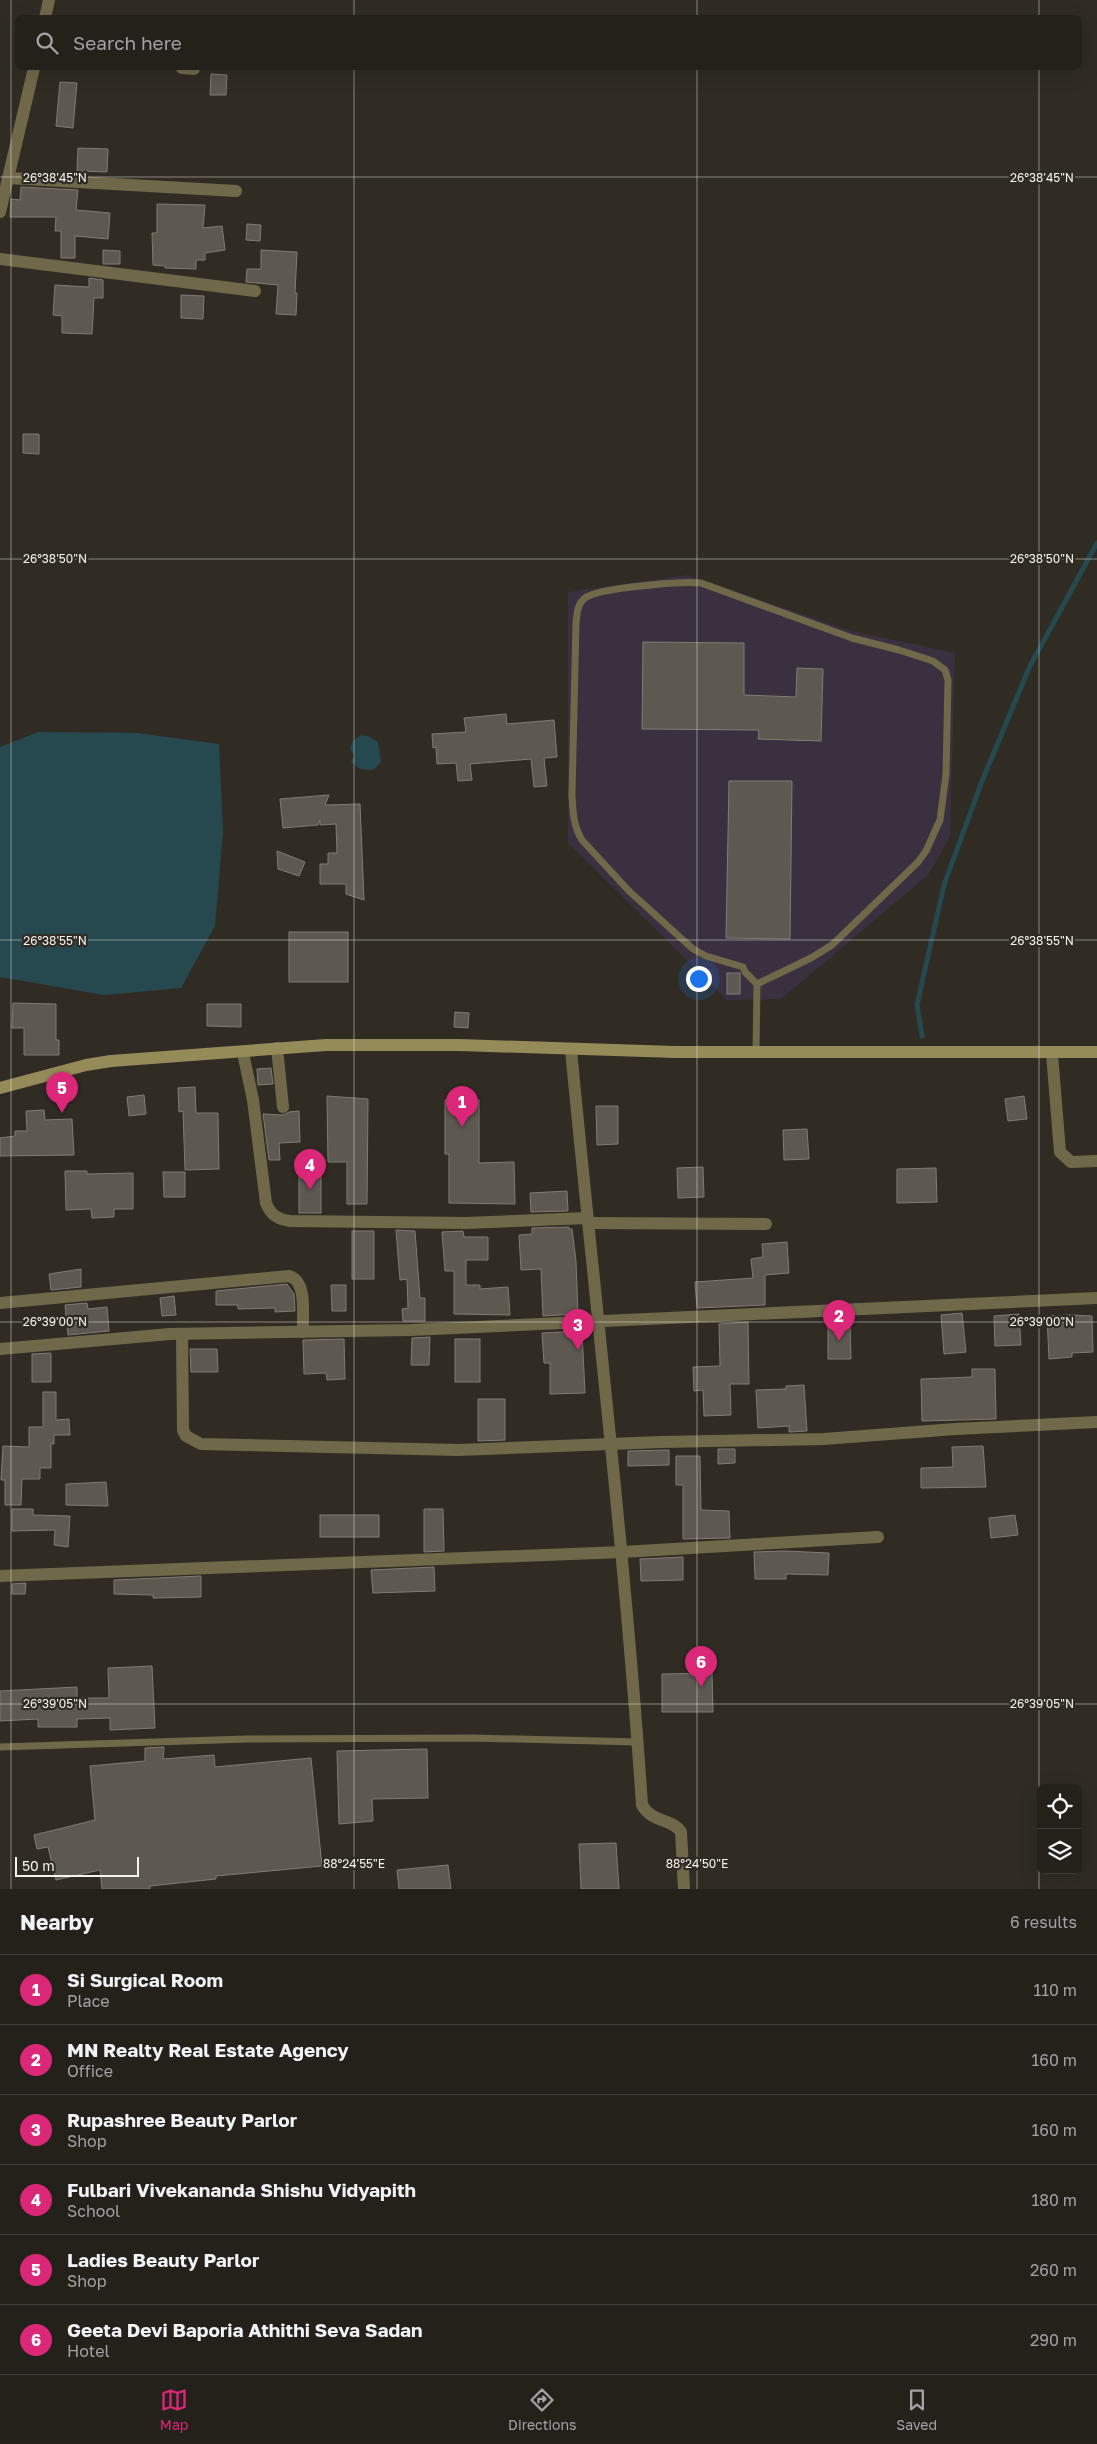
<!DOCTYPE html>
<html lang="en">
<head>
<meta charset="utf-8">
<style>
  body { margin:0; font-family:"Golos Text",sans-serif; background:#2c2924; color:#f1f3f6 }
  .controls { position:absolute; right:15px; bottom:15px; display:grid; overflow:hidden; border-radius:8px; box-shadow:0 5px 20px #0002 }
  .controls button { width:45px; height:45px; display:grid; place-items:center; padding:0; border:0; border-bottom:1px solid #413e3a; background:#24211b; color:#f1f3f6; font:25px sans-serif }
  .scale { position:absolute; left:15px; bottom:12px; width:124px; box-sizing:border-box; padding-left:5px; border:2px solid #f6f3ee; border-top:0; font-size:14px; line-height:18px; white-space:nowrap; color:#f6f3ee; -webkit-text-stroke:4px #302c24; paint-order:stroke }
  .you { position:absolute; left:698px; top:978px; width:18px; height:18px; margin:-12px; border:4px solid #fff; border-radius:50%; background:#1a73e8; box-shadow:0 0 0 8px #1a73e833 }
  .badge { display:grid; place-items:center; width:32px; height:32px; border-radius:50%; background:#db2777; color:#fff; font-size:16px; font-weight:700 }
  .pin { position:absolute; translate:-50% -41px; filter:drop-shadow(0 1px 2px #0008) }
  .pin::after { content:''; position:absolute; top:26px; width:18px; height:15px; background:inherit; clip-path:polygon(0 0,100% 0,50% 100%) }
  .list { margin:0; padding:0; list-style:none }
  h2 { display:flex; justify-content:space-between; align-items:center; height:65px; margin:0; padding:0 20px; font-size:21px }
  h2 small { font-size:16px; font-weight:400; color:#a3a3a3 }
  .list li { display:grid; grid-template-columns:32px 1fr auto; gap:15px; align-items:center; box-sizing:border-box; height:70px; padding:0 20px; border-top:1px solid #413e3a }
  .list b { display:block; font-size:19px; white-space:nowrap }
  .list p { margin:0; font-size:16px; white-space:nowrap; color:#a3a3a3 }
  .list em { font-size:16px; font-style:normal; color:#a3a3a3 }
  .icon { flex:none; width:28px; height:28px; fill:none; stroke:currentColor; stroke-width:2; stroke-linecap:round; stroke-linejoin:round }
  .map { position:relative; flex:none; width:1097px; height:1889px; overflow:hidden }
  .search { position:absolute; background:#24211b; box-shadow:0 5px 20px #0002; left:15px; right:15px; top:15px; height:55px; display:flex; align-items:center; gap:12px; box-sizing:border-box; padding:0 18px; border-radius:8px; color:#a3a3a3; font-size:19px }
  .sheet { height:485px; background:#24211b }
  nav { display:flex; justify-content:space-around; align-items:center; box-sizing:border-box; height:70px; border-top:1px solid #413e3a; background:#24211b; font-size:14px; color:#a3a3a3 }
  nav a { display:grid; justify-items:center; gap:2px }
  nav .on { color:#db2777 }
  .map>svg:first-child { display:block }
  .industrial { fill:#3a303f }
  .water { fill:#25494e }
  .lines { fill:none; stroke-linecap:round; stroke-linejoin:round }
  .stream { stroke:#25494e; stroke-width:5 }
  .building { fill:#5d5850; stroke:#817c73 }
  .service { stroke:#6f694a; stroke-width:7 }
  .minor { stroke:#6f694a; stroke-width:12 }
  .secondary { stroke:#958b59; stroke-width:12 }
  .ticks { fill:none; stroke:#f6f3ee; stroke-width:1; stroke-opacity:0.45 }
  .ticks-label { font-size:12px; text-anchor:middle; fill:#f6f3ee; stroke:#302c24; stroke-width:4.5; stroke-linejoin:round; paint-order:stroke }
</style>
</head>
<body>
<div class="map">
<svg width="1097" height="1889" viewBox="0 0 1097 1889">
  <rect width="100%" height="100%" fill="#302c24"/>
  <path class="industrial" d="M687,575L851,631L955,653L950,837L928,875L781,999L727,1000L568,843V592Z"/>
  <g class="water">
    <path d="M38,732L137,733L219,744L223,831L215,926L181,988L104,995L0,977V747Z"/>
    <path d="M361,735L368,736L378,742L381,762L373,770L360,769L351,762L355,755L350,749L352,742Z"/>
  </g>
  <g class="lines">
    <path class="stream" d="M922,1036L917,1005L944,885L982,781L1030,666L1097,543"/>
  </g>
  <g class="building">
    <path d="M211,74L227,75L226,95H210Z"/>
    <path d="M60,82L77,83L73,128L56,126Z"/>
    <path d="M78,148L108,149L107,172L77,171Z"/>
    <path d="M21,187L78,190L76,210L110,213L108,239L75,236V258H61V231H55L56,217H10L11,199L20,200Z"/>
    <path d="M157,204L205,205L203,228L222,226L225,250L205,253V260H196V269L165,268V266L153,265L152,233H157Z"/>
    <path d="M247,224L261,225L260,241L246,240Z"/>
    <path d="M103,250L120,251V264H103Z"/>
    <path d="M261,250L297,252L295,293H297L296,315L276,314L278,285L246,282L247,269H261Z"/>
    <path d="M89,278L103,280V298H94L92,334L62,333V316L53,315L55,285L89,287Z"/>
    <path d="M181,295L204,296L203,319L181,318Z"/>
    <path d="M23,434H39V454L23,453Z"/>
    <path d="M643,642L744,643V695L796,697L797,668L823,669L821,741L758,739L759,730L642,729Z"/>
    <path d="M506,714L507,724L554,720L557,757L544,758L547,786L534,787L531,759L470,764L472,780L458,781L456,763L437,764L436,747L433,748L432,734L466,732L464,718Z"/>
    <path d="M729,781H792L790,939L726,938Z"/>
    <path d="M329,795L325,805L360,804L364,900L346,894V884H320V864H328V853H337L336,824L320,825V820L318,825L283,828L280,799Z"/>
    <path d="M277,851L305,862L299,876L278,869Z"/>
    <rect x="289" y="932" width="59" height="50"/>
    <rect x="727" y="973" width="13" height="21"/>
    <path d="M13,1003L56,1004V1040H59V1055H24V1028H12Z"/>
    <path d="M207,1004H241V1027L207,1026Z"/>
    <path d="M455,1012L469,1013L468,1028L454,1027Z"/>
    <path d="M271,1068L273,1084L258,1085L257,1069Z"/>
    <path d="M195,1087L196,1113H218L219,1169L185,1170L183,1111L179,1112L178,1088Z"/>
    <path d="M144,1095L146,1114L129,1116L127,1097Z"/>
    <path d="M327,1096L368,1099L367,1204H347V1162H328Z"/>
    <path d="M1024,1096L1027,1119L1008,1121L1005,1099Z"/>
    <path d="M445,1100H479V1163L514,1162L515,1204L449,1203V1154H445Z"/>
    <path d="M596,1106H618V1144L597,1145Z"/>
    <path d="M44,1110L45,1120L72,1119L74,1155L0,1156V1138L15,1136V1131H27L26,1111Z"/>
    <path d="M299,1111L300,1142L279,1143L280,1160H269L263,1114L283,1115L289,1112Z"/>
    <path d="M807,1129L809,1159L784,1160L783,1130Z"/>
    <rect x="299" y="1167" width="22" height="46"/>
    <path d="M703,1167L704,1197L678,1198L677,1168Z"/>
    <path d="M936,1168L937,1202L897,1203V1169Z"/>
    <path d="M65,1171H87V1174L133,1173V1209H114V1217L92,1218L91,1209L66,1210Z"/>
    <path d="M163,1172H185V1197H164Z"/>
    <path d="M567,1191L568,1211L531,1212L530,1193Z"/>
    <path d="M569,1227V1229H572L576,1261L578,1314L543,1316L541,1269L521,1270L519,1235L532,1234V1228Z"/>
    <path d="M396,1230L415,1231L420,1298H425V1321H403L402,1309L408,1308L407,1279L400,1280Z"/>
    <rect x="352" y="1231" width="22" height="48"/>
    <path d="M463,1231L464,1237H488V1260H466V1285H480V1289L508,1287L510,1315L454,1314V1271H445L442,1232Z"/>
    <path d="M787,1242L789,1273L765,1275V1305L697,1308L695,1282L753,1278L751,1259L763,1257L762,1244Z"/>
    <path d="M81,1269V1287L51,1290L49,1274Z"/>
    <path d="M287,1284L294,1294L295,1311L275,1312V1308L238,1309V1305H216V1291Z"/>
    <path d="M331,1285H346V1311H332Z"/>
    <path d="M174,1296L176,1315L162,1316L160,1298Z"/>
    <path d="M87,1303L88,1309L107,1307L109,1331L68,1335L65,1305Z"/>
    <path d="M962,1313L966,1352L944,1354L941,1315Z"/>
    <path d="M1019,1314L1021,1345L995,1346L994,1316Z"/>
    <path d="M1071,1315L1092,1316L1093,1352L1072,1353V1357L1049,1359L1047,1316Z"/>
    <path d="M748,1322L749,1384H730L731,1415L704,1416L703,1390L694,1391L693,1367L720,1366L719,1324Z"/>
    <path d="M828,1323H850L851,1359H828Z"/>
    <path d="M582,1331L585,1393L550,1394V1363H544L542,1333Z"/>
    <path d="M430,1337L429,1365H411L412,1338Z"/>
    <path d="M344,1339L345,1379L327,1380L326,1373L304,1374L303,1340Z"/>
    <rect x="455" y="1339" width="25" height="43"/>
    <path d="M190,1349H217L218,1372H191Z"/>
    <path d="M51,1353V1382H32V1354Z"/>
    <path d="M972,1369H995L996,1419L922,1421L921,1379L972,1377Z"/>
    <path d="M804,1385L807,1431L789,1432V1426L758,1428L756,1390L786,1389V1386Z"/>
    <path d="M43,1392H56V1420L69,1419L70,1435H54V1444H51V1468H40V1479H22L21,1505H5V1480H1L3,1446L29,1447V1427H43Z"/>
    <path d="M478,1399H505V1440L478,1441Z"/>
    <path d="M983,1446L986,1487L921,1488V1468L953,1467L952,1447Z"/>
    <path d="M718,1449H735V1463L718,1464Z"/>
    <path d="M669,1450V1465L628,1466V1451Z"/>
    <path d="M676,1456H700L701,1510L729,1511L730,1538L683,1539V1485H676Z"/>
    <path d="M106,1482L108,1506L66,1505V1484Z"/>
    <path d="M12,1509H33V1515L70,1516L68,1547L54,1545L55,1530L12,1531Z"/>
    <path d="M424,1509H443L444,1551L424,1552Z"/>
    <rect x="320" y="1515" width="59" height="22"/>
    <path d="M1015,1515L1018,1535L991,1538L989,1518Z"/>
    <path d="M785,1551L829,1553L828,1575L786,1574V1579H755L754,1552Z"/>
    <path d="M683,1557V1580L641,1581L640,1559Z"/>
    <path d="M434,1567L435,1591L373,1593L371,1570Z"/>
    <path d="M201,1576V1597L153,1598V1595L114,1594V1580Z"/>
    <path d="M26,1583L25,1594H12V1584Z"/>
    <path d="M152,1666L155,1728L110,1730V1718L77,1719V1727H38V1719L0,1721V1691L77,1687V1698H109L108,1668Z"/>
    <path d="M712,1673L713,1712H662V1674Z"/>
    <path d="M164,1747L163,1759L214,1755L215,1767L311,1758L322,1866L216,1876V1879L150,1886V1889H102L100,1870L56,1880L48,1847L37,1849L34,1835L95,1820L90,1766L145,1761V1748Z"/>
    <path d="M427,1749L428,1798L372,1799L373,1821L339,1824L337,1751Z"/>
    <path d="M616,1843L619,1889H581L579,1844Z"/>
    <path d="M448,1865L451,1889H399L397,1870Z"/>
  </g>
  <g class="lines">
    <g class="service">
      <path d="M756,1053L757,984L811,958L832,945L918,862L926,851L940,820L946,774L948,680L945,670L933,661L899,650L852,638L701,583C683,581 597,588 585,598C577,604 577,614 576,623L572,795C573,812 573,825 582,840L629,891L693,949L706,956L743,967L745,972L757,984"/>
      <path d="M0,1747L247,1739L472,1738L638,1742"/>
    </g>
    <g class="minor">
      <path d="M45,18L49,0"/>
      <path d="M182,68L194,69"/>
      <path d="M8,178L236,191"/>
      <path d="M0,212L34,68"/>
      <path d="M0,259L255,291"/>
      <path d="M277,1048L283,1107"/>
      <path d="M571,1050C595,1302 625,1553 642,1805C652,1823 672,1818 681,1832L684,1889"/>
      <path d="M243,1053L253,1100L266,1203C271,1215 277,1219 290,1221L466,1223L587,1218"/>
      <path d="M1052,1054L1060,1152L1071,1162L1097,1161"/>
      <path d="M588,1223L766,1224"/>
      <path d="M0,1303L289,1276C308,1281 302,1317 303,1332"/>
      <path d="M182,1334L183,1430L186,1436L201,1444L458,1450L661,1442L824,1439L955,1429L1097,1422"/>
      <path d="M0,1349L170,1334L411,1330L1097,1298"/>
      <path d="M0,1576L622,1552L878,1537"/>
    </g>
    <path class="secondary" d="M0,1088L86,1065L111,1061L326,1045H459L675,1052H1097"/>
  </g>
  <path class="ticks" d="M11,0V1889M354,0V18M697,0V18M1039,0V18M354,68V1889M697,68V1889M1039,68V1889M0,177H1097M0,559H1097M0,940H1097M0,1322H1097M0,1704H1097"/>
  <g class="ticks-label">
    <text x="1042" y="182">26°38'45"N</text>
    <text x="55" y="182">26°38'45"N</text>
    <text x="1042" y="563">26°38'50"N</text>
    <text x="55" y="563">26°38'50"N</text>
    <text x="1042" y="945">26°38'55"N</text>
    <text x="55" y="945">26°38'55"N</text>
    <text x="1042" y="1326">26°39'00"N</text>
    <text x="55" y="1326">26°39'00"N</text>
    <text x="1042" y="1708">26°39'05"N</text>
    <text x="55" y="1708">26°39'05"N</text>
    <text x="354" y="1868">88°24'55"E</text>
    <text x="697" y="1868">88°24'50"E</text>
  </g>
</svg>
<div class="controls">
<button><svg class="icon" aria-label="locate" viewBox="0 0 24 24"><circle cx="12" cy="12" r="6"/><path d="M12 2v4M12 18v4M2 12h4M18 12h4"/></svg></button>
<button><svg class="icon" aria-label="layers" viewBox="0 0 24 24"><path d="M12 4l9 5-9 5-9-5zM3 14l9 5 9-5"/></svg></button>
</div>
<div class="scale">50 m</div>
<div class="you"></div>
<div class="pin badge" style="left:462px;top:1127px">1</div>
<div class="pin badge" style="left:839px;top:1341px">2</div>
<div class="pin badge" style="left:578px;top:1350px">3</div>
<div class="pin badge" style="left:310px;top:1190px">4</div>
<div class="pin badge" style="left:62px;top:1113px">5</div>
<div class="pin badge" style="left:701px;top:1687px">6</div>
<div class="search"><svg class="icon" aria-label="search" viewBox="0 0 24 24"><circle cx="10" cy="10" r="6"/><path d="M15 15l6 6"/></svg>Search here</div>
</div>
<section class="sheet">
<h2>Nearby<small>6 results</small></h2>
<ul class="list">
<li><span class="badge">1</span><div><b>Si Surgical Room</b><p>Place</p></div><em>110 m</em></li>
<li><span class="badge">2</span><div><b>MN Realty Real Estate Agency</b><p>Office</p></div><em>160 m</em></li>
<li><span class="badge">3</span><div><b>Rupashree Beauty Parlor</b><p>Shop</p></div><em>160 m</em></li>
<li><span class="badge">4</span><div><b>Fulbari Vivekananda Shishu Vidyapith</b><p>School</p></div><em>180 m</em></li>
<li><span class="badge">5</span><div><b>Ladies Beauty Parlor</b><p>Shop</p></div><em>260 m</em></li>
<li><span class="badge">6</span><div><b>Geeta Devi Baporia Athithi Seva Sadan</b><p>Hotel</p></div><em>290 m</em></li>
</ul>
</section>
<nav>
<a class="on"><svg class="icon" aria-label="map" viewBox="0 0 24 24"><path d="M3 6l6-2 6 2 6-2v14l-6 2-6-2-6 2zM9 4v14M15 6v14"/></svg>Map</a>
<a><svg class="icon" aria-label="directions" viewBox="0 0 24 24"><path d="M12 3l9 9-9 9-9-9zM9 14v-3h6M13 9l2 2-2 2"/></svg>Directions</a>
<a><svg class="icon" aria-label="saved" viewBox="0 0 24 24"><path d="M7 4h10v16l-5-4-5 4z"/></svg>Saved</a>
</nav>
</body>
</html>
